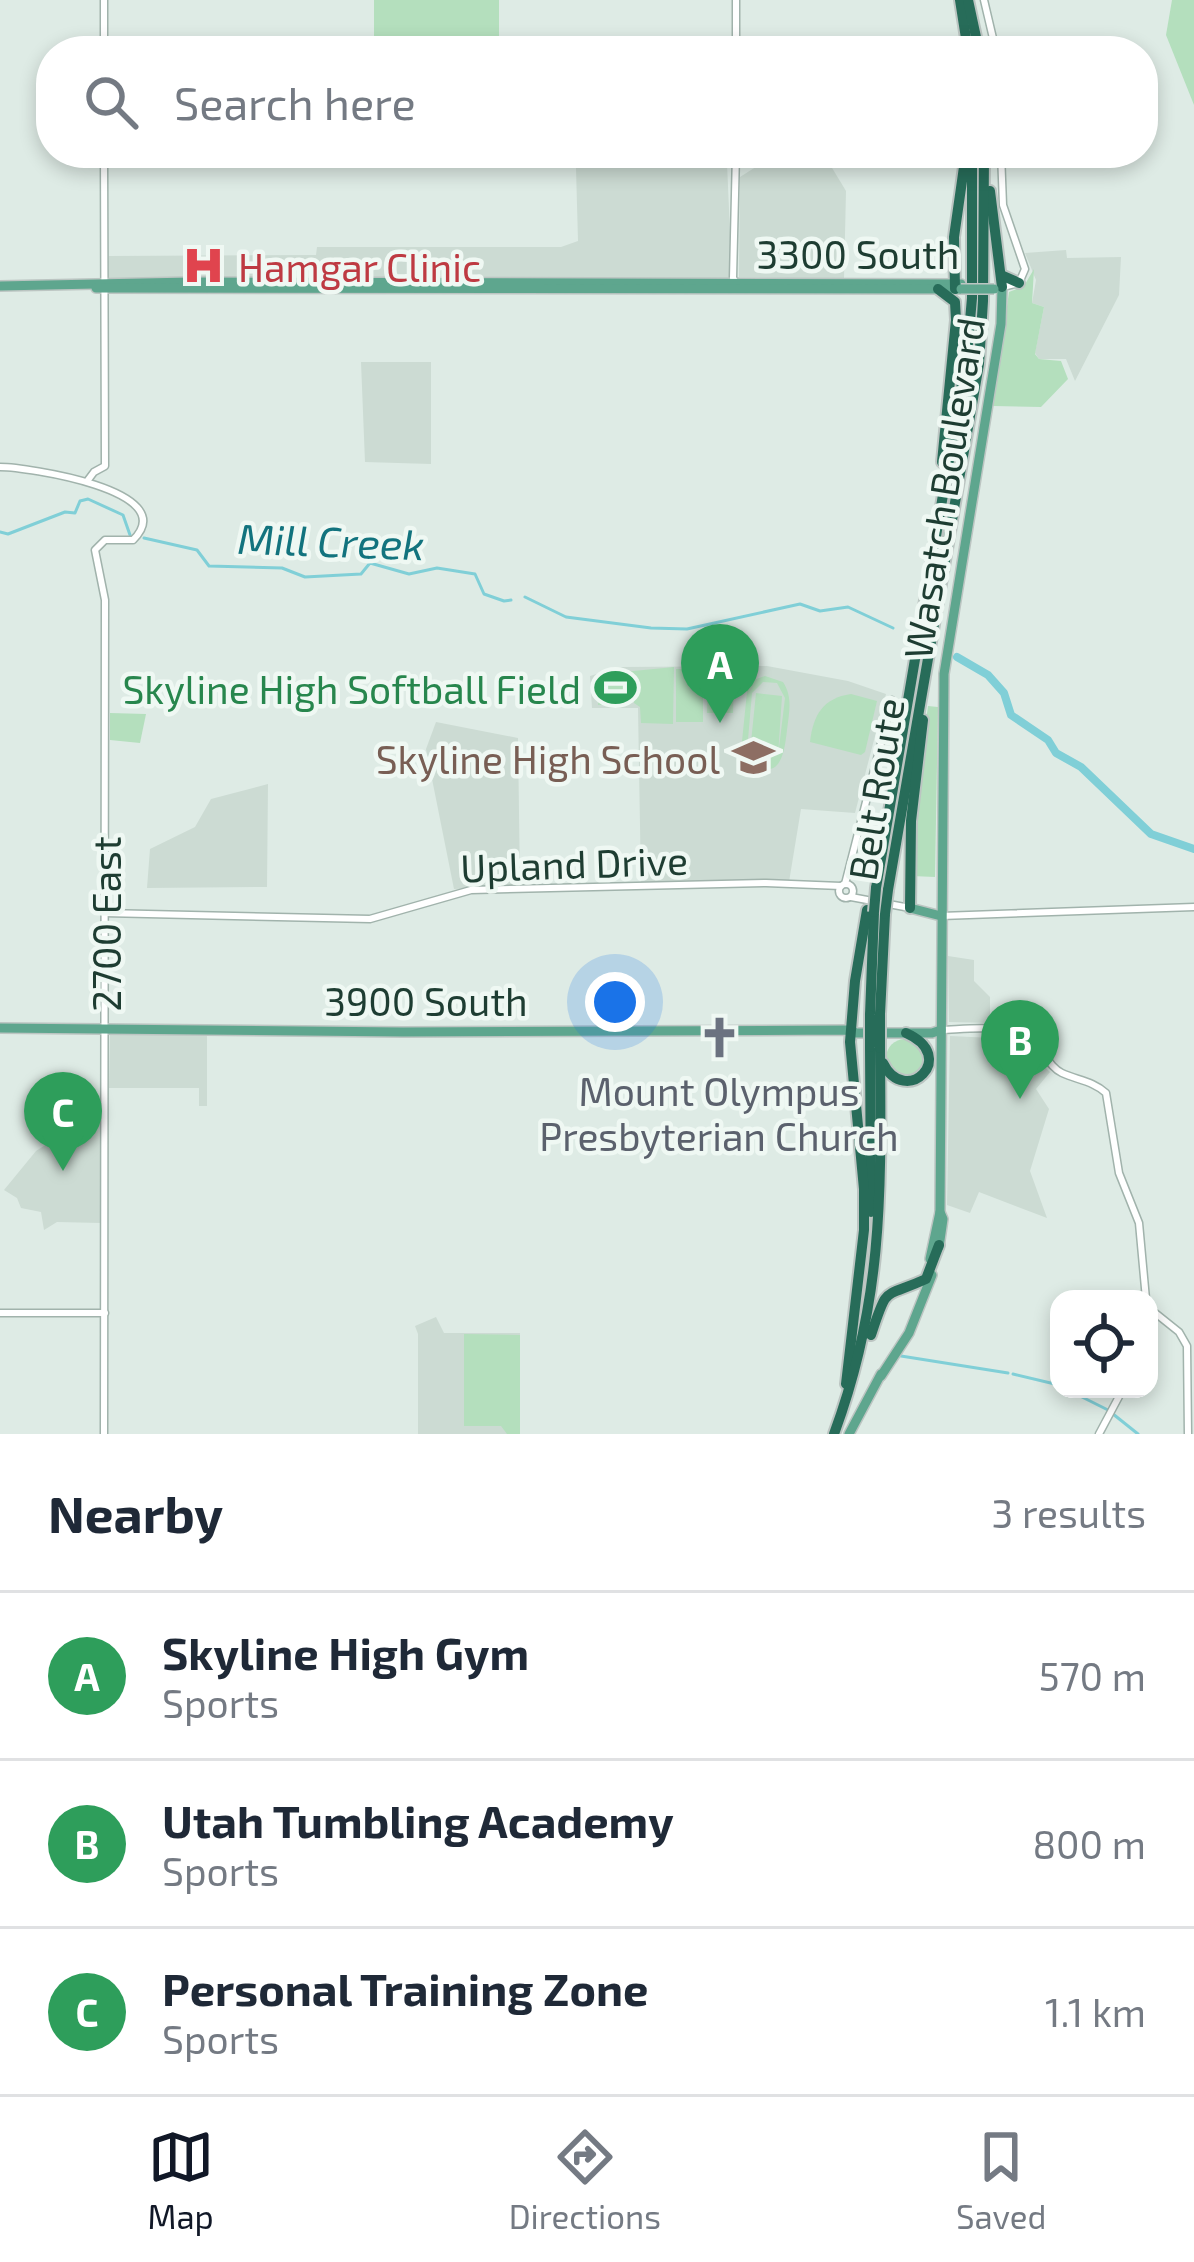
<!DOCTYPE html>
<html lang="en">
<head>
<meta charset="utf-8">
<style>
  body { margin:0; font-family:"Exo 2",sans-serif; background:#f2f2f3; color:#1f2937 }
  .controls { position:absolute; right:36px; bottom:36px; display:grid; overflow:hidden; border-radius:24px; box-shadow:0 6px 18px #0003 }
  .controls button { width:108px; height:108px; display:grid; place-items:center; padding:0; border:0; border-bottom:3px solid #e0e1e3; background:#fff; color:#1f2937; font:60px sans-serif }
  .you { position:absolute; left:615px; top:1002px; width:42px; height:42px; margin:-30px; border:9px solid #fff; border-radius:50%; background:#1a73e8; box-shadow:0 0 0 18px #1a73e833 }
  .badge { display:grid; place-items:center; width:78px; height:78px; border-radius:50%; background:#111827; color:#fff; font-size:39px; font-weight:700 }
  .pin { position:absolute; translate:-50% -99px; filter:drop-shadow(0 3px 6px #0008) }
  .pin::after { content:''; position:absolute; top:63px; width:42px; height:36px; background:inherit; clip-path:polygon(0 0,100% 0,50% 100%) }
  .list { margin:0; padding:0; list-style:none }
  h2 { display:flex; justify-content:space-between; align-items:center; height:156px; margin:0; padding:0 48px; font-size:51px }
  h2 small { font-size:39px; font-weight:400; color:#747a83 }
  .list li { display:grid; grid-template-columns:78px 1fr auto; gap:36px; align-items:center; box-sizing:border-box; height:168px; padding:0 48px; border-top:3px solid #e0e1e3 }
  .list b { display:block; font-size:45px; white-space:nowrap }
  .list p { margin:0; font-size:39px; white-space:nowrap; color:#747a83 }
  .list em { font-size:39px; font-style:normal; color:#747a83 }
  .icon { flex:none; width:66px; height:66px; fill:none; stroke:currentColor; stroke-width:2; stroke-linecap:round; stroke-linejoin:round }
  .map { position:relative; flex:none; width:1194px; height:1434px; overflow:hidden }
  .search { position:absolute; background:#fff; box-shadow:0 6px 18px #0003; left:36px; right:36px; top:36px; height:132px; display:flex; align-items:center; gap:30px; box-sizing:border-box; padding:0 42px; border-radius:48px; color:#747a83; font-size:45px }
  .sheet { height:660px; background:#fff }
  nav { display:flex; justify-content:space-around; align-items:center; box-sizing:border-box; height:168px; border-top:3px solid #e0e1e3; background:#fff; font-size:33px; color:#747a83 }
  nav a { display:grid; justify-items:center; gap:6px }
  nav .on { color:#111827 }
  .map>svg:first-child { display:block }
  .built { fill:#ccdbd3 }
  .green { fill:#b4dfbd; fill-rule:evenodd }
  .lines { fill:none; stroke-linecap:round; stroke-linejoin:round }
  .stream { stroke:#80cfd7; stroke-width:3 }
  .river { stroke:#80cfd7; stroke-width:8 }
  .minor-casing { stroke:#a1b3ac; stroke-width:9 }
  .major-casing { stroke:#bcc5c2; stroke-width:12 }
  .highway-casing { stroke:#bcc5c2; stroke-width:14 }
  .minor { stroke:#fff; stroke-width:6 }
  .major { stroke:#5ea68e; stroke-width:9 }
  .highway { stroke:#276c59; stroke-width:10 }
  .major-bridge-casing { stroke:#bcc5c2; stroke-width:12; stroke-linecap:butt }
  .highway-bridge-casing { stroke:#bcc5c2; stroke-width:14; stroke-linecap:butt }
  .major-bridge { stroke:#5ea68e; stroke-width:9 }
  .highway-bridge { stroke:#276c59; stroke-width:10 }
  .labels { text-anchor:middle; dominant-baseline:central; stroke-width:9; stroke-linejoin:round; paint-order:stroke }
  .street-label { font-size:39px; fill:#1e3d32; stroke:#eff8f3 }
  .health-label { font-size:39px; fill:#be3a42; stroke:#eff8f3; text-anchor:start }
  .leisure-label { font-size:39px; fill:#27864d; stroke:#eff8f3; text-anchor:end }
  .education-label { font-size:39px; fill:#785e54; stroke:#eff8f3; text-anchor:end }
  .worship-label { font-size:39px; fill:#5b616d; stroke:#eff8f3 }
  .water-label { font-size:42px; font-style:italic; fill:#12737e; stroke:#eff8f3 }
</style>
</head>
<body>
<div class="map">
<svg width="1194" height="1434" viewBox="0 0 1194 1434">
  <rect width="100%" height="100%" fill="#deebe5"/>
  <g class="built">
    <path d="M778,153H823L846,191L844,279L739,277L740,177Z"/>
    <path d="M727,163L732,278H109V256L316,255L317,247H561L578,241L576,168H699Z"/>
    <path d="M1066,250L1067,258L1121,257L1119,295L1075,381L1066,359H1039L1035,353L1044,307L1032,303L1036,280L1025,253Z"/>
    <path d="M361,362H431V464L365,462Z"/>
    <path d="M767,666L848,681L886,694L855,813L801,809L789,882L641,884L638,708H592L590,676L620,667Z"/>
    <path d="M436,722L518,738L520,886L454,889L426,749Z"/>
    <path d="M268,784L267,887L147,888L150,849L195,827L211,799Z"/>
    <path d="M948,956L974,960V981L990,997V1023L949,1022Z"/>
    <path d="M110,1033L207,1034V1106H199V1088H109Z"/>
    <path d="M950,1036L1015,1039L1050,1072L1036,1089L1049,1109L1030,1171L1047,1218L979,1192L970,1213L947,1205Z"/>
    <path d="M74,1109H101V1223L57,1222L44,1230L41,1212L21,1208L17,1198L4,1190L36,1151L67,1131L61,1113Z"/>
    <path d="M436,1317L444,1333H520V1434H418V1334L415,1326Z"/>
  </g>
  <g class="green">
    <path d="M374,0H499V51H317V36L374,38Z"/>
    <path d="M1172,0H1194V105L1166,35Z"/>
    <path d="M1034,269L1032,303L1044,307L1035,354L1039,359L1061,361L1068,379L1041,407L993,406L1009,292L1024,286Z"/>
    <path d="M674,667L673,724L641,723L640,707L634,703L632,679L628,703L598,705L600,687L613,673Z"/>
    <rect x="676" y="669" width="27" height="53"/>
    <path d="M708,674H734L733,713H707Z"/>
    <path d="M765,676L783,682C793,697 789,712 787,730C783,767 776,780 740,761L748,682ZM763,682L777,683L785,698L778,756L782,696L756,693L750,752L747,751L752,693Z"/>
    <path d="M851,694L877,701L865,752L861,755L810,742C813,715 823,698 851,694Z"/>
    <path d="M928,706L938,707L935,877L912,876L913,821Z"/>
    <path d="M110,713L146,714L140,743L110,740Z"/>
    <circle cx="905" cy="1058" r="19"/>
    <path d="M464,1334L520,1335V1434H507L501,1426H464Z"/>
  </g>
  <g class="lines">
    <g class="stream">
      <path d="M0,532L8,534L65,512L75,513L80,501L88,499L123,515L130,535"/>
      <path d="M144,538L197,550L209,566L282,568L305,577L361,574L370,563L409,574L437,568L475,574L484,594L504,601L511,600"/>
      <path d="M525,597L566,617L651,628L687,629L800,604L820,611L848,607L893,628"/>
      <path d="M901,1356L1008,1373"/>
      <path d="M1013,1374L1059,1385"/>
      <path d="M1066,1389L1108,1410"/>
      <path d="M1113,1414L1138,1434"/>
    </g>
    <path class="river" d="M957,657L988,675L1004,693L1011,715L1048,740L1056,753L1081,767L1151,834L1194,849"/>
    <defs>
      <g id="minor">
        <path d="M104,0V51"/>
        <path d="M984,0L996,51"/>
        <path d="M736,51V0"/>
        <path d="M736,153L733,278L738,286"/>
        <path d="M1001,153L1003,205L1025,269L1019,283L1003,287"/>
        <path d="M0,467C25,467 184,490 133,540H105L95,550L105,600L104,1434"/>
        <path d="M88,480L94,472L105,466L104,153"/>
        <circle cx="846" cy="891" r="7"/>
        <path d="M845,884L892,700"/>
        <path d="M851,897L910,908"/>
        <path d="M104,913L370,919L471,890L766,883L841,886"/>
        <path d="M941,916L1194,907"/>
        <path d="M941,1030C971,1029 1011,1022 1036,1044C1046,1053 1049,1067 1062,1073C1077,1080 1093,1081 1106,1093L1119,1173L1139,1223L1146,1299"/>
        <path d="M1149,1308L1179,1332L1187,1346L1188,1434"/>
        <path d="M0,1313H105"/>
        <path d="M1099,1434L1123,1389"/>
      </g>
      <g id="major">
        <path d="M0,286L191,282L961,284"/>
        <path d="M96,288L961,289"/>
        <path d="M910,908L941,916"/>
        <path d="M0,1028L403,1032L851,1030L856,1033H932L941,1030"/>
        <path d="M939,1247L943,1219L940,1212L944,674L1001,324L1002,287"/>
        <path d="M930,1259L940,1212"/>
        <path d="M881,1376L909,1333L932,1275"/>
        <path d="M849,1434L881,1374"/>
      </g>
      <g id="highway">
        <path d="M960,0L968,51"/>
        <path d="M968,0L979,51"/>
        <path d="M990,191L1002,287"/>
        <path d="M1001,275L1019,283"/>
        <path d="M938,289L955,302L956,320L942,462"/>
        <path d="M955,289L954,237L966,153"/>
        <path d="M876,888L967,354L972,298V153"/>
        <path d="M888,890L979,364L983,301L984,153"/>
        <path d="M910,908L911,821L923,720"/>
        <path d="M880,1014L885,914"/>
        <path d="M870,1015L874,912"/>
        <path d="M870,1047L871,1212"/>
        <path d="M883,1063C905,1108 960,1057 906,1033"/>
        <path d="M871,1335C888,1284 882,1299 926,1279L939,1245"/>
        <path d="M846,1384L864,1230V1189L850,1042L855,981L867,910"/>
        <path d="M834,1434C884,1299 881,1189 880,1048"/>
      </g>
    </defs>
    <use href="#minor" class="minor-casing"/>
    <use href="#major" class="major-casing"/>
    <use href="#highway" class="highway-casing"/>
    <use href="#minor" class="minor"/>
    <use href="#major" class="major"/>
    <use href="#highway" class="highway"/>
    <defs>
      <path id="major-bridge" d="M961,289H994"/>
      <g id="highway-bridge">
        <path d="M874,912L876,888"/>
        <path d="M885,914L888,890"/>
        <path d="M870,1047V1015"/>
        <path d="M880,1048V1014"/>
      </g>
    </defs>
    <use href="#major-bridge" class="major-bridge-casing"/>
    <use href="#highway-bridge" class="highway-bridge-casing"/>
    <use href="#major-bridge" class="major-bridge"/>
    <use href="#highway-bridge" class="highway-bridge"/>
  </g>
  <defs>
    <symbol id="hospital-bare" viewBox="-9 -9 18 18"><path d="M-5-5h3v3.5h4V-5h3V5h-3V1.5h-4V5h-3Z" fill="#e0444e" stroke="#eff8f3" stroke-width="2.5" paint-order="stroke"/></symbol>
    <symbol id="stadium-bare" viewBox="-9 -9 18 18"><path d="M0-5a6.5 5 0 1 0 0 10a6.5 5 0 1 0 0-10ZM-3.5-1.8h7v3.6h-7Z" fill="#2e9e5b" stroke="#eff8f3" stroke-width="2.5" paint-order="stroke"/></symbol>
    <symbol id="school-bare" viewBox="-9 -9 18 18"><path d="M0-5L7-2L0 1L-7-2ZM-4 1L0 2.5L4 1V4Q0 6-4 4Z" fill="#8d6e63" stroke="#eff8f3" stroke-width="2.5" paint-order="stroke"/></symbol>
    <symbol id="church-bare" viewBox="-9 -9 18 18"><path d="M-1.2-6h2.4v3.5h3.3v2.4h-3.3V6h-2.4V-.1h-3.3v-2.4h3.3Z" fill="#6b7280" stroke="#eff8f3" stroke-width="2.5" paint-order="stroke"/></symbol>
  </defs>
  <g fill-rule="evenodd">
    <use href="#hospital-bare" x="174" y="236" width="59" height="59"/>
    <use href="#stadium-bare" x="586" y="658" width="59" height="59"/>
    <use href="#school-bare" x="724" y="728" width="59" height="59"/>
    <use href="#church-bare" x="690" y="1008" width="59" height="59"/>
  </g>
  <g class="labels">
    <g class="street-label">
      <text x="858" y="253">3300 South</text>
      <text transform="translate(943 488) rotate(-81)">Wasatch Boulevard</text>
      <text transform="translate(875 789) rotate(-81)">Belt Route</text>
      <text transform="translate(574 863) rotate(-2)">Upland Drive</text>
      <text transform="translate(105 924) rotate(-90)">2700 East</text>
      <text x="426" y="1000">3900 South</text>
    </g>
    <g class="health-label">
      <text x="238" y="266">Hamgar Clinic</text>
    </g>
    <g class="leisure-label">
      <text x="581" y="688">Skyline High Softball Field</text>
    </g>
    <g class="education-label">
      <text x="720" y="758">Skyline High School</text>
    </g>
    <g class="worship-label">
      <text x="719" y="1090">Mount Olympus<tspan x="719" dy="45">Presbyterian Church</tspan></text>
    </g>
    <g class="water-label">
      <text transform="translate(331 540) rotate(2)">Mill Creek</text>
    </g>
  </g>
</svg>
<div class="controls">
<button><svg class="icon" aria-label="locate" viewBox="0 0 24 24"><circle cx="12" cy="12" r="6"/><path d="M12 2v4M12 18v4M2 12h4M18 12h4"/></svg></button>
</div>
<div class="you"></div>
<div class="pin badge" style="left:720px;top:723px;background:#2e9e5b">A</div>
<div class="pin badge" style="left:1020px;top:1099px;background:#2e9e5b">B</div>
<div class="pin badge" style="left:63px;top:1171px;background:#2e9e5b">C</div>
<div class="search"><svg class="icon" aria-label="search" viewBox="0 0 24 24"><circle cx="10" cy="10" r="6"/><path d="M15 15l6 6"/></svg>Search here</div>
</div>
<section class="sheet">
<h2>Nearby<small>3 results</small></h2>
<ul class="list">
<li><span class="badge" style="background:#2e9e5b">A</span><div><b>Skyline High Gym</b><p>Sports</p></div><em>570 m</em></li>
<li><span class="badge" style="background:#2e9e5b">B</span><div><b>Utah Tumbling Academy</b><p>Sports</p></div><em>800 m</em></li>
<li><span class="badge" style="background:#2e9e5b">C</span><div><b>Personal Training Zone</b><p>Sports</p></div><em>1.1 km</em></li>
</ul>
</section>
<nav>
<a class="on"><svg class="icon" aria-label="map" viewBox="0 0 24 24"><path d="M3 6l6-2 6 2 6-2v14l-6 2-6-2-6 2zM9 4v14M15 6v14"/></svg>Map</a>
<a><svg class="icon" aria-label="directions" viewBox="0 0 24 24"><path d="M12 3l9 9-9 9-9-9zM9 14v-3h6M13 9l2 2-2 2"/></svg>Directions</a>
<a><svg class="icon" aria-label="saved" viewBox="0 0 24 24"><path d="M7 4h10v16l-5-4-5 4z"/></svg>Saved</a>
</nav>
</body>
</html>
